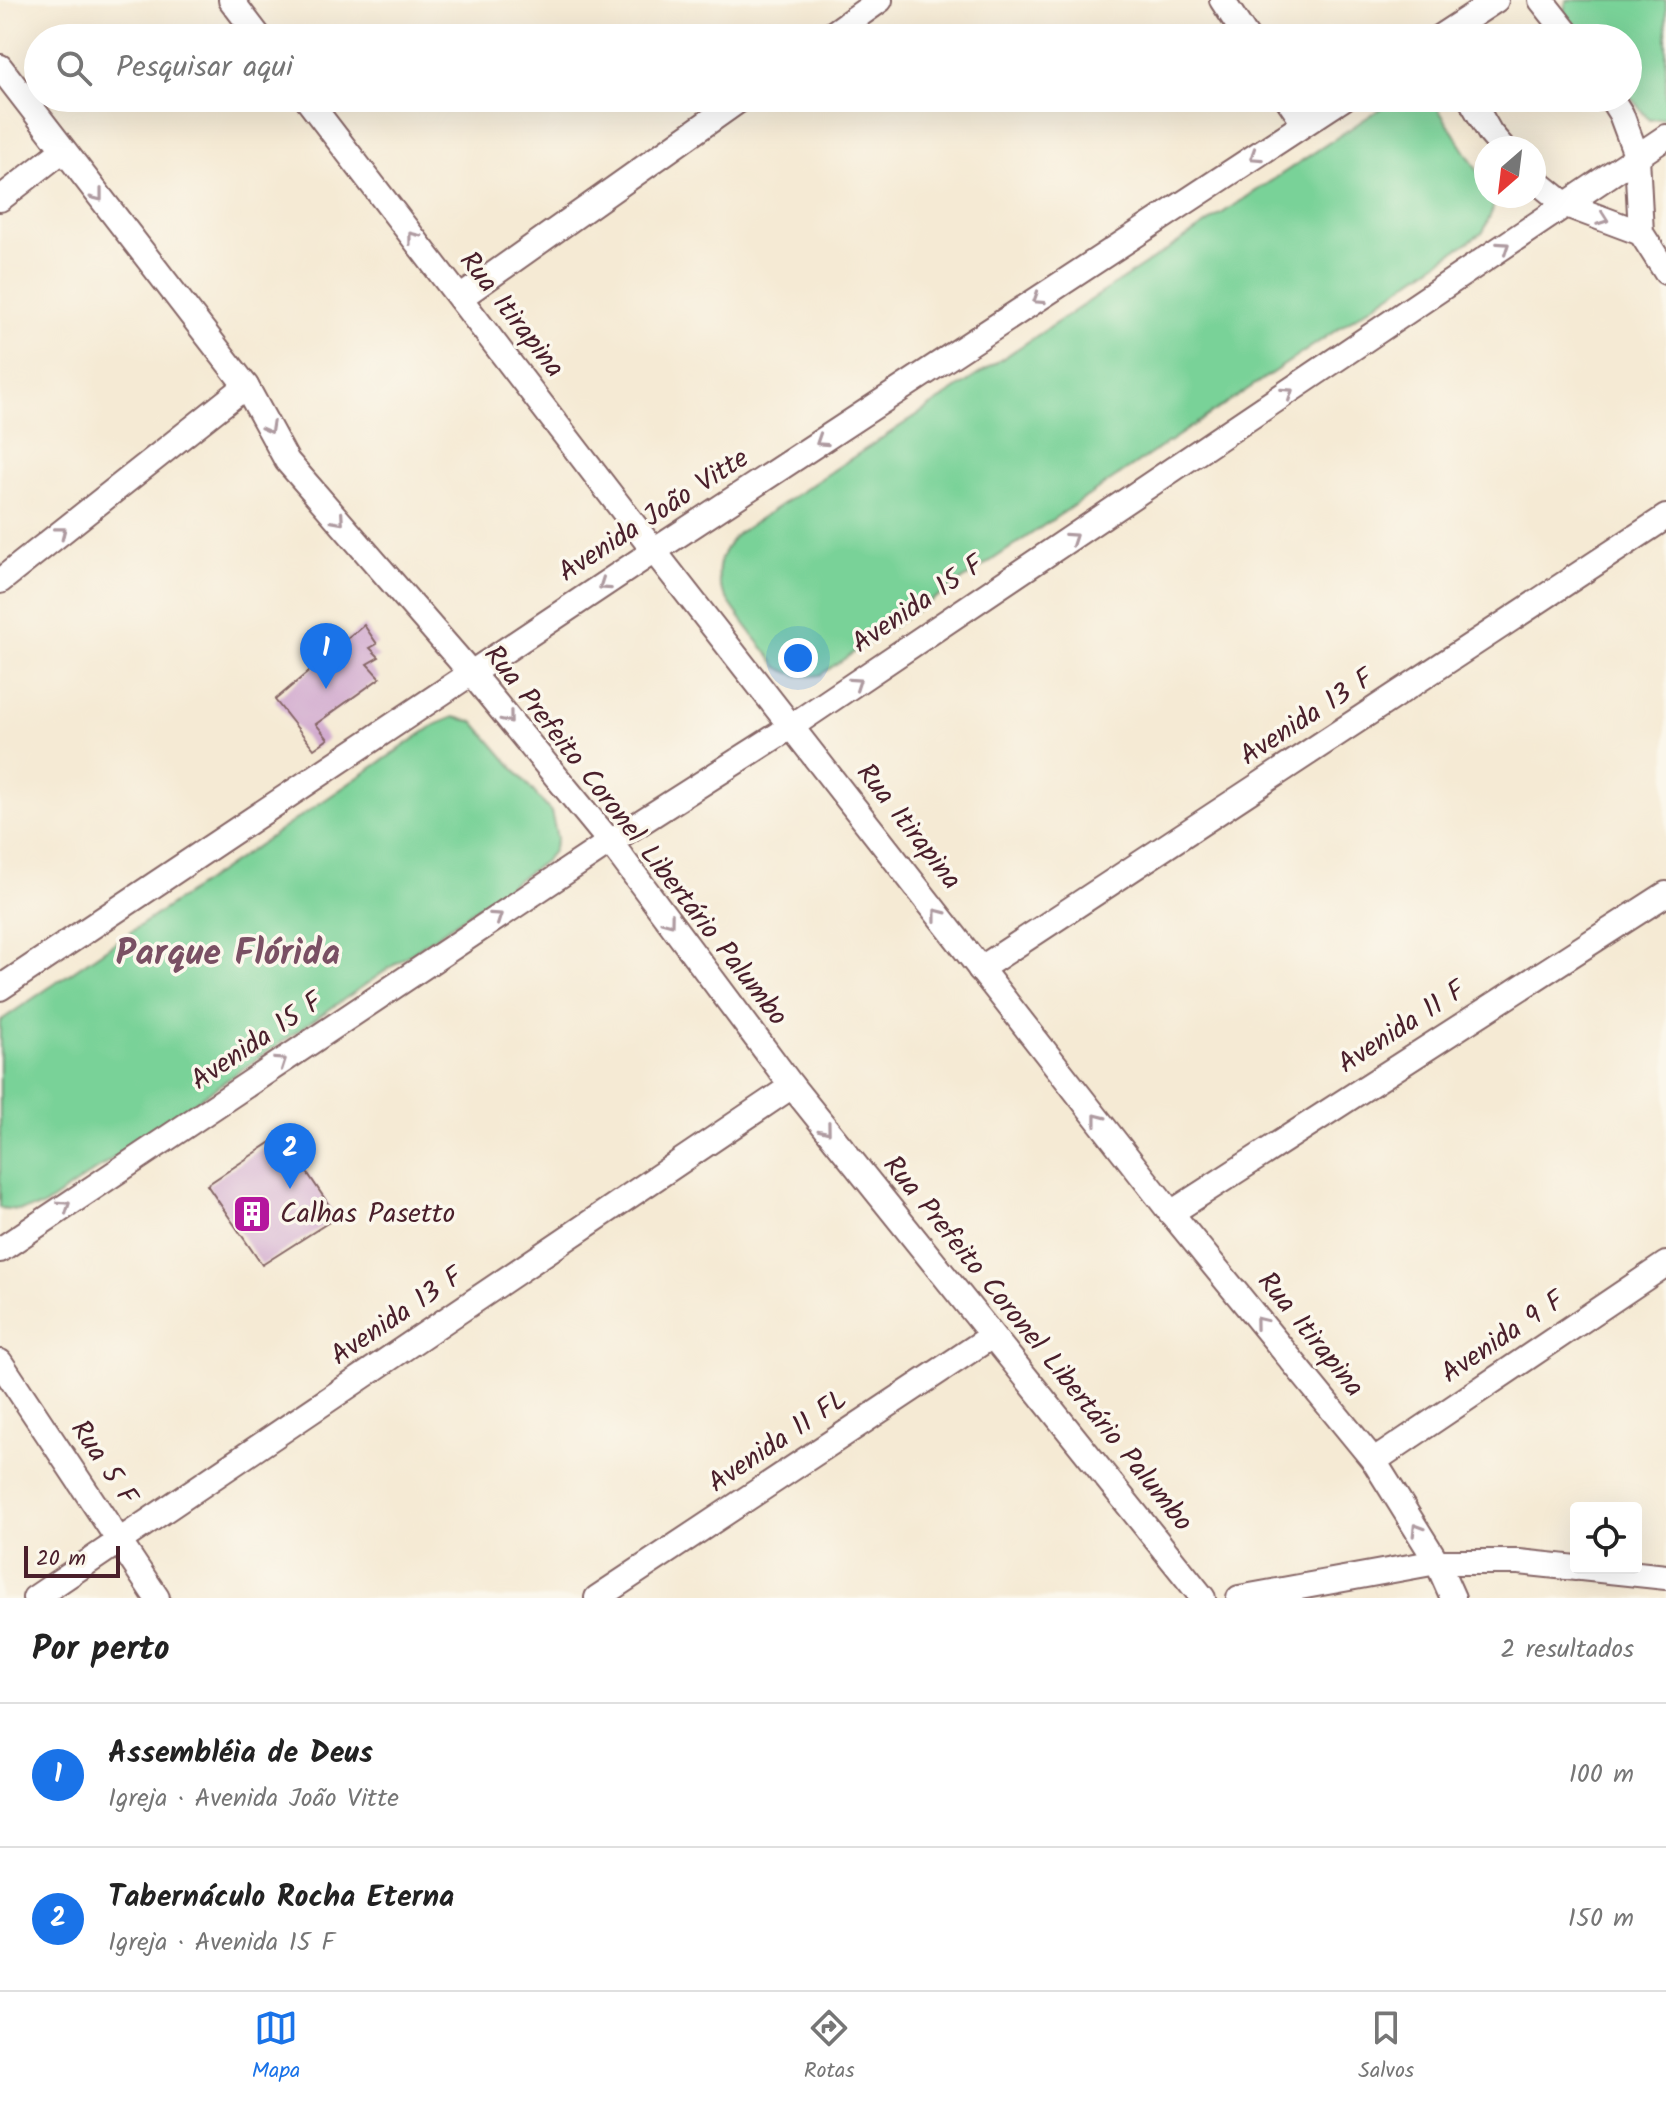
<!DOCTYPE html>
<html lang="pt">
<head>
<meta charset="utf-8">
<style>
  body { margin:0; font-family:Kalam,sans-serif; background:#f6f6f6; color:#222 }
  .controls { position:absolute; right:24px; bottom:24px; display:grid; overflow:hidden; border-radius:8px; box-shadow:0 8px 32px #0002 }
  .controls button { width:72px; height:72px; display:grid; place-items:center; padding:0; border:0; border-bottom:2px solid #e0e0e0; background:#fff; color:#222; font:40px sans-serif }
  .compass { position:absolute; left:1474px; top:136px; width:72px; height:72px; border-radius:50%; background:#fff; box-shadow:0 8px 32px #0002; rotate:208deg }
  .scale { position:absolute; left:24px; bottom:20px; width:96px; box-sizing:border-box; padding-left:8px; border:4px solid #4a1f2b; border-top:0; font-size:22px; line-height:28px; white-space:nowrap; color:#4a1f2b; -webkit-text-stroke:6px #fbf7ec; paint-order:stroke }
  .you { position:absolute; left:798px; top:658px; width:28px; height:28px; margin:-20px; border:6px solid #fff; border-radius:50%; background:#1a73e8; box-shadow:0 0 0 12px #1a73e833 }
  .badge { display:grid; place-items:center; width:52px; height:52px; border-radius:50%; background:#1a73e8; color:#fff; font-size:26px; font-weight:700 }
  .pin { position:absolute; translate:-50% -66px; filter:drop-shadow(0 2px 4px #0008) }
  .pin::after { content:''; position:absolute; top:42px; width:28px; height:24px; background:inherit; clip-path:polygon(0 0,100% 0,50% 100%) }
  .list { margin:0; padding:0; list-style:none }
  h2 { display:flex; justify-content:space-between; align-items:center; height:104px; margin:0; padding:0 32px; font-size:34px }
  h2 small { font-size:26px; font-weight:400; color:#767676 }
  .list li { display:grid; grid-template-columns:52px 1fr auto; gap:24px; align-items:center; box-sizing:border-box; height:144px; padding:0 32px; border-top:2px solid #e0e0e0 }
  .list b { display:block; font-size:30px; white-space:nowrap }
  .list p { margin:0; font-size:26px; white-space:nowrap; color:#767676 }
  .list em { font-size:26px; font-style:normal; color:#767676 }
  .icon { flex:none; width:44px; height:44px; fill:none; stroke:currentColor; stroke-width:2; stroke-linecap:round; stroke-linejoin:round }
  .map { position:relative; flex:none; width:1666px; height:1598px; overflow:hidden }
  .search { position:absolute; background:#fff; box-shadow:0 8px 32px #0002; left:24px; right:24px; top:24px; height:88px; display:flex; align-items:center; gap:20px; box-sizing:border-box; padding:0 28px; border-radius:44px; color:#767676; font-size:30px }
  .sheet { height:392px; background:#fff }
  nav { display:flex; justify-content:space-around; align-items:center; box-sizing:border-box; height:112px; border-top:2px solid #e0e0e0; background:#fff; font-size:22px; color:#767676 }
  nav a { display:grid; justify-items:center; gap:4px }
  nav .on { color:#1a73e8 }
  .map>svg:first-child { display:block }
  .green { fill:#79d298; stroke:#627862; stroke-width:2 }
  .building { fill:#d2abcf }
  .lines { fill:none; stroke-linecap:round; stroke-linejoin:round }
  .minor-casing { stroke:#866666; stroke-width:28 }
  .minor { stroke:#fff; stroke-width:24 }
  .oneway { stroke:#ae9aa0 }
  .labels { text-anchor:middle; dominant-baseline:central; stroke-width:7; stroke-linejoin:round; paint-order:stroke }
  .street-label { font-size:28px; fill:#4a1f2b; stroke:#fbf7ec }
  .poi-label { font-size:28px; fill:#4a1f2b; stroke:#fbf7ec; text-anchor:start }
  .district-label { font-size:36px; font-weight:bold; fill:#7a5064; stroke:#fbf7ec }
</style>
</head>
<body>
<div class="map">
<svg width="1666" height="1598" viewBox="0 0 1666 1598">
  <rect width="100%" height="100%" fill="#fbf7ec"/>
  <filter id="ink" filterUnits="userSpaceOnUse"><feTurbulence type="fractalNoise" baseFrequency=".0125" numOctaves="2"/><feDisplacementMap in="SourceGraphic" scale="16" xChannelSelector="R" yChannelSelector="G"/><feConvolveMatrix kernelMatrix="1 2 1 2 8 2 1 2 1" color-interpolation-filters="sRGB"/></filter>
  <filter id="wash" filterUnits="userSpaceOnUse"><feTurbulence type="fractalNoise" baseFrequency=".006" numOctaves="4" result="noise"/><feDisplacementMap in="SourceGraphic" scale="32" xChannelSelector="R" yChannelSelector="G"/><feGaussianBlur stdDeviation="1.8" result="paint"/><feColorMatrix in="noise" values="0 0 0 0 0 0 0 0 0 0 0 0 0 0 0 0 0 1.4 0 .05"/><feComposite in="paint" operator="in"/></filter>
  <g filter="url(#wash)">
    <rect width="100%" height="100%" fill="#f5ead4"/>
    <g class="green">
      <path d="M1566,0H1666V118L1649,120L1628,94V38H1584L1565,13Z"/>
      <path d="M1427,98L1435,104L1486,184V196L1492,197L1493,209L1483,232L820,675C803,678 793,676 778,667C766,651 724,601 720,585C715,566 724,548 737,534L1395,99Z"/>
      <path d="M454,717L474,722L551,812L557,838L553,851L545,861L42,1207L18,1210L0,1208V1021L435,725Z"/>
    </g>
    <g id="blocks">
      <g class="building">
        <path d="M364,625L377,644L370,648L379,657L367,664L380,678L316,724L328,739L314,749L275,700Z"/>
        <path d="M282,1135L337,1217L262,1265L207,1185Z"/>
      </g>
    </g>
  </g>
  <g filter="url(#ink)">
    <use href="#blocks" fill-opacity="0" stroke="#866666" stroke-width="2"/>
    <g class="lines">
      <defs>
        <g id="minor">
          <path d="M231,0L260,38"/>
          <path d="M1222,0L1247,38"/>
          <path d="M1541,0L1571,38"/>
          <path d="M827,38L880,0"/>
          <path d="M1438,38L1496,0"/>
          <path d="M0,67L246,386L287,461L471,673L610,842L792,1086L1203,1598"/>
          <path d="M306,98L654,551L1171,1213L1374,1461L1437,1562L1453,1598"/>
          <path d="M1287,98L1304,123"/>
          <path d="M1470,98L1490,133L1503,148"/>
          <path d="M1611,98L1621,114L1637,157L1641,233L1666,272"/>
          <path d="M1534,179L1566,205L1641,233"/>
          <path d="M0,199L63,150"/>
          <path d="M460,298L742,98"/>
          <path d="M0,581L246,386"/>
          <path d="M980,969L1666,517"/>
          <path d="M0,988L654,551L1344,98"/>
          <path d="M1171,1213L1666,894"/>
          <path d="M0,1250L610,842L792,726L1666,137"/>
          <path d="M0,1362L157,1598"/>
          <path d="M1374,1461L1666,1264"/>
          <path d="M1581,1568L1666,1577"/>
          <path d="M35,1598L792,1086"/>
          <path d="M597,1598L992,1336"/>
          <path d="M1239,1598L1437,1562H1519L1576,1568"/>
        </g>
      </defs>
      <use href="#minor" class="minor-casing"/>
      <use href="#minor" class="minor"/>
    </g>
    <defs><path id="oneway-chevron" d="M-2-3.5L2.5 0L-2 3.5" fill="none" stroke-width="1.6" stroke-linecap="round" stroke-linejoin="round" transform="scale(2)"/></defs>
    <g class="oneway">
      <use href="#oneway-chevron" transform="translate(1255 156) rotate(147)"/>
      <use href="#oneway-chevron" transform="translate(98 196) rotate(52)"/>
      <use href="#oneway-chevron" transform="translate(1603 219) rotate(20)"/>
      <use href="#oneway-chevron" transform="translate(413 237) rotate(-128)"/>
      <use href="#oneway-chevron" transform="translate(1504 247) rotate(-34)"/>
      <use href="#oneway-chevron" transform="translate(1038 299) rotate(147)"/>
      <use href="#oneway-chevron" transform="translate(1288 393) rotate(-34)"/>
      <use href="#oneway-chevron" transform="translate(269 428) rotate(61)"/>
      <use href="#oneway-chevron" transform="translate(821 441) rotate(147)"/>
      <use href="#oneway-chevron" transform="translate(339 520) rotate(49)"/>
      <use href="#oneway-chevron" transform="translate(61 532) rotate(-38)"/>
      <use href="#oneway-chevron" transform="translate(1072 538) rotate(-34)"/>
      <use href="#oneway-chevron" transform="translate(604 585) rotate(146)"/>
      <use href="#oneway-chevron" transform="translate(856 683) rotate(-34)"/>
      <use href="#oneway-chevron" transform="translate(508 718) rotate(51)"/>
      <use href="#oneway-chevron" transform="translate(938 914) rotate(-128)"/>
      <use href="#oneway-chevron" transform="translate(497 917) rotate(-34)"/>
      <use href="#oneway-chevron" transform="translate(669 921) rotate(53)"/>
      <use href="#oneway-chevron" transform="translate(281 1062) rotate(-34)"/>
      <use href="#oneway-chevron" transform="translate(1098 1119) rotate(-128)"/>
      <use href="#oneway-chevron" transform="translate(826 1129) rotate(51)"/>
      <use href="#oneway-chevron" transform="translate(65 1206) rotate(-34)"/>
      <use href="#oneway-chevron" transform="translate(1260 1322) rotate(-129)"/>
      <use href="#oneway-chevron" transform="translate(1417 1529) rotate(-122)"/>
    </g>
  </g>
  <defs>
    <symbol id="building-square" viewBox="-11 -11 22 22"><rect x="-9" y="-9" width="18" height="18" rx="4" fill="#b5179e" stroke="#fbf7ec"/><path d="M-4-6H4V6H1V3H-1V6H-4ZM-2.5-4.3h1.7v1.8h-1.7ZM.8-4.3h1.7v1.8H.8ZM-2.5-1h1.7V.8h-1.7ZM.8-1h1.7V.8H.8Z" fill="#fff"/></symbol>
  </defs>
  <g fill-rule="evenodd">
    <use href="#building-square" x="230" y="1192" width="44" height="44"/>
  </g>
  <g class="labels">
    <g class="street-label">
      <text transform="translate(511 315) rotate(52)">Rua Itirapina</text>
      <text transform="translate(654 516) rotate(-33)">Avenida João Vitte</text>
      <text transform="translate(918 605) rotate(-34)">Avenida 15 F</text>
      <text transform="translate(1307 718) rotate(-33)">Avenida 13 F</text>
      <text transform="translate(908 827) rotate(52)">Rua Itirapina</text>
      <text transform="translate(635 836) rotate(52)">Rua Prefeito Coronel Libertário Palumbo</text>
      <text transform="translate(1402 1028) rotate(-33)">Avenida 11 F</text>
      <text transform="translate(257 1042) rotate(-34)">Avenida 15 F</text>
      <text transform="translate(397 1317) rotate(-34)">Avenida 13 F</text>
      <text transform="translate(1310 1335) rotate(51)">Rua Itirapina</text>
      <text transform="translate(1503 1338) rotate(-34)">Avenida 9 F</text>
      <text transform="translate(1037 1344) rotate(51)">Rua Prefeito Coronel Libertário Palumbo</text>
      <text transform="translate(778 1442) rotate(-34)">Avenida 11 FL</text>
      <text transform="translate(103 1463) rotate(56)">Rua 5 F</text>
    </g>
    <g class="poi-label">
      <text x="280" y="1214">Calhas Pasetto</text>
    </g>
    <g class="district-label">
      <text x="228" y="954">Parque Flórida</text>
    </g>
  </g>
</svg>
<div class="controls">
<button><svg class="icon" aria-label="locate" viewBox="0 0 24 24"><circle cx="12" cy="12" r="6"/><path d="M12 2v4M12 18v4M2 12h4M18 12h4"/></svg></button>
</div>
<svg class="compass" viewBox="-18 -18 36 36"><path d="M0-13l5 13h-10z" fill="#e53935"/><path d="M0 13l5-13h-10z" fill="#767676"/></svg>
<div class="scale">20 m</div>
<div class="you"></div>
<div class="pin badge" style="left:326px;top:689px">1</div>
<div class="pin badge" style="left:290px;top:1189px">2</div>
<div class="search"><svg class="icon" aria-label="search" viewBox="0 0 24 24"><circle cx="10" cy="10" r="6"/><path d="M15 15l6 6"/></svg>Pesquisar aqui</div>
</div>
<section class="sheet">
<h2>Por perto<small>2 resultados</small></h2>
<ul class="list">
<li><span class="badge">1</span><div><b>Assembléia de Deus</b><p>Igreja · Avenida João Vitte</p></div><em>100 m</em></li>
<li><span class="badge">2</span><div><b>Tabernáculo Rocha Eterna</b><p>Igreja · Avenida 15 F</p></div><em>150 m</em></li>
</ul>
</section>
<nav>
<a class="on"><svg class="icon" aria-label="map" viewBox="0 0 24 24"><path d="M3 6l6-2 6 2 6-2v14l-6 2-6-2-6 2zM9 4v14M15 6v14"/></svg>Mapa</a>
<a><svg class="icon" aria-label="directions" viewBox="0 0 24 24"><path d="M12 3l9 9-9 9-9-9zM9 14v-3h6M13 9l2 2-2 2"/></svg>Rotas</a>
<a><svg class="icon" aria-label="saved" viewBox="0 0 24 24"><path d="M7 4h10v16l-5-4-5 4z"/></svg>Salvos</a>
</nav>
</body>
</html>
